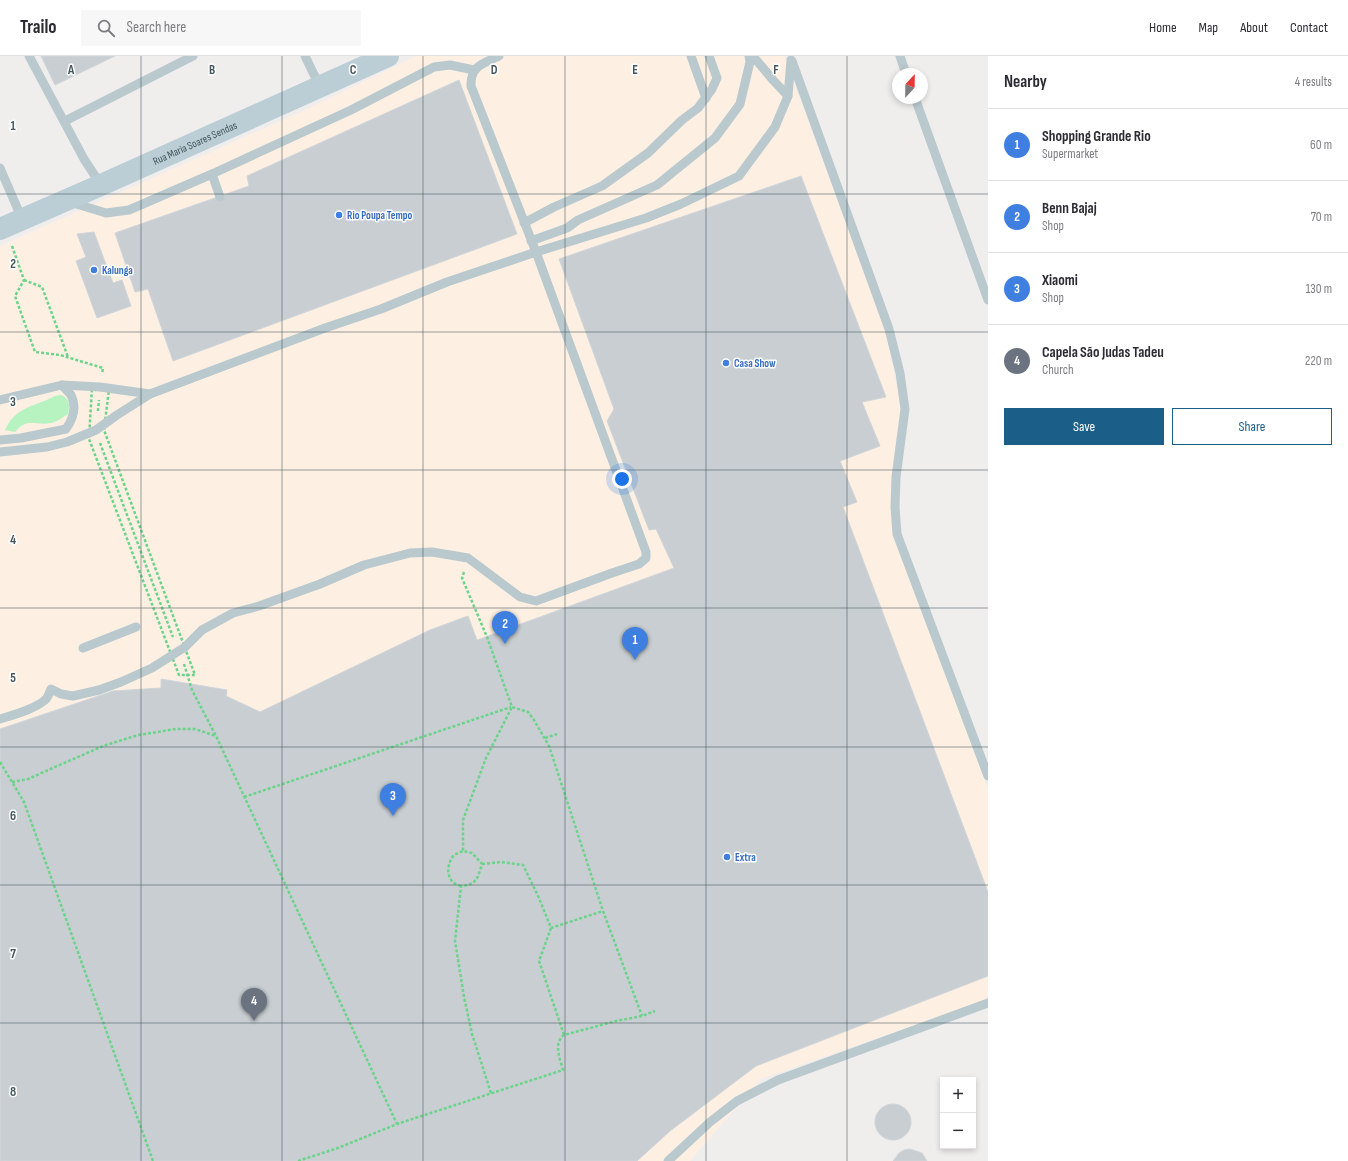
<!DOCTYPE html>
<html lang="en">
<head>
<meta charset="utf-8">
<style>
  body { margin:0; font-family:"Sofia Sans Condensed",sans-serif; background:#f7f7f7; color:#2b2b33 }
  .controls { position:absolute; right:12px; bottom:12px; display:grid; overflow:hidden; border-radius:0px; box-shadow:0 2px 6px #0003 }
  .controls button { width:36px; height:36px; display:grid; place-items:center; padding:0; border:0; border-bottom:1px solid #e1e1e2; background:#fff; color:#2b2b33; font:20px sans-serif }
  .compass { position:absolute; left:892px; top:12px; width:36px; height:36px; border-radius:50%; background:#fff; box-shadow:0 2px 6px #0003; rotate:22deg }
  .you { position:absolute; left:622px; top:423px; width:14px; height:14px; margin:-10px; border:3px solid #fff; border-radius:50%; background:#1a73e8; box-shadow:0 0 0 6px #1a73e833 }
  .badge { display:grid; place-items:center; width:26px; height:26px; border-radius:50%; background:#1b5e88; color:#fff; font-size:13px; font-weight:700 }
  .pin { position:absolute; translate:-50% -33px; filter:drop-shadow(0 1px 2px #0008) }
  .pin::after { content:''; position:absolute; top:21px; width:14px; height:12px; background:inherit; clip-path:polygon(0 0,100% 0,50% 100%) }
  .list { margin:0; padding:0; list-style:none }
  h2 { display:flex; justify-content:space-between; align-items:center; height:52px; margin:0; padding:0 16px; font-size:17px }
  h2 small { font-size:13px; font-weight:400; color:#7c7c81 }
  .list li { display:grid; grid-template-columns:26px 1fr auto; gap:12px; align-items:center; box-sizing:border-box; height:72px; padding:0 16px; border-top:1px solid #e1e1e2 }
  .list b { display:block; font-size:15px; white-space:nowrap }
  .list p { margin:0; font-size:13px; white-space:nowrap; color:#7c7c81 }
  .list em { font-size:13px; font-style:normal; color:#7c7c81 }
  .actions { display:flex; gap:8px; padding:12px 16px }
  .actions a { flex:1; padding:9px 0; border:1px solid #1b5e88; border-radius:0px; text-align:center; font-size:14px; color:#1b5e88 }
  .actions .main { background:#1b5e88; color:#fff }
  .icon { flex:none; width:22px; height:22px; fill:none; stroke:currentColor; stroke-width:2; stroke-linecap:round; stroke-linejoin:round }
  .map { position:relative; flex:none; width:988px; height:1105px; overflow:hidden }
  header { display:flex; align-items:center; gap:24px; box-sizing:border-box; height:56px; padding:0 20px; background:#fff; border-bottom:1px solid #e1e1e2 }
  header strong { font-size:19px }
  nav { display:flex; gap:22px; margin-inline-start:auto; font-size:14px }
  .search { width:280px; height:36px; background:#f7f7f7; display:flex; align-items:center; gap:10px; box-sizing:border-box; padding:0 14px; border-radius:0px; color:#7c7c81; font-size:15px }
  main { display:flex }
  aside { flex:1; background:#fff }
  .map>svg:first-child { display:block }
  .commercial { fill:#fdf0e3 }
  .green { fill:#b6f3c1 }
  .building { fill:#c8ced2; stroke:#d0d5d9 }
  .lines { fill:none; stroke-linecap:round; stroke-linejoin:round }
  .path { stroke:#6bd48a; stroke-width:2.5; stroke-dasharray:3 2; stroke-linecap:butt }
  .service { stroke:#b9c9ce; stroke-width:9 }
  .secondary { stroke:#bbced6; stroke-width:22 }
  .grid { fill:none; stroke:#43565c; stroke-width:1; stroke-opacity:0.55 }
  .shop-dot { fill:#3f7fe0; stroke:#fff; stroke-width:1.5 }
  .labels { text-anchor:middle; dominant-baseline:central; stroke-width:3; stroke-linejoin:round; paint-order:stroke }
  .street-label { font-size:11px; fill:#43565c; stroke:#fff }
  .shop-label { font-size:11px; font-weight:bold; fill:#366cbe; stroke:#fff; text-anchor:start }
  .grid-label { font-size:13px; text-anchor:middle; font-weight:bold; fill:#43565c; stroke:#fff; stroke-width:3; stroke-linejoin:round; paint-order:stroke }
</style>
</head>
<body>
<header>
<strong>Trailo</strong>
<div class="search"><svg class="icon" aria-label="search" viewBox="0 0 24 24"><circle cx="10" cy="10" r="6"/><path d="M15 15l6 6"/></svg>Search here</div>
<nav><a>Home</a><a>Map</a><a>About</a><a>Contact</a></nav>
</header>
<main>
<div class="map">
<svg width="988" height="1105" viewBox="0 0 988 1105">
  <rect width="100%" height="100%" fill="#f0eded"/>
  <path class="commercial" d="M416,0H784L885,273L901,348L891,428L893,478L988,732V943L761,1023L690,1105H0V190L310,52Z"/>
  <path class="green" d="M61,339C70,343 70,349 68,358C63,361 57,366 51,367C35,370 27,361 15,376L5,374C14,355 26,352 44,345C50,343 55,339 61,339Z"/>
  <g class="building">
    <path d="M41,0H115L55,29Z"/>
    <path d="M459,24L517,178L173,305L148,233L135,236L115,177L249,130L247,120Z"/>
    <path d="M801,120L886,341L862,346L880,390L840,405L857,446L843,451L988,836V920L756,1010L670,1075L637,1105H0V673L113,635L161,632V623L227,634L226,640L260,656L430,574L468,560L477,584L674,512L656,473L649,474L607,365L614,353L559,203Z"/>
    <path d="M94,176L113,227L122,224L131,250L97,262L76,205L86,201L77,178Z"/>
    <circle cx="893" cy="1066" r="18"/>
    <path d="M910,1093L922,1097L927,1105H893L899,1097L904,1094Z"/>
  </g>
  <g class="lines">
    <g class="path">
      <path d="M12,190L24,224L15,240L35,296L60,299L103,312L102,318"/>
      <path d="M24,224L42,231L68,301"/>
      <path d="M92,331L109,333L104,374L195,619H179L89,383Z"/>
      <path d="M98,355L99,344"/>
      <path d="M100,387L173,581"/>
      <path d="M464,516L462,522L487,581L512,651L528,656L534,664L549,690L603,855L642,960"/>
      <path d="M184,608L192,634L216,680L397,1068"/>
      <path d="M545,682L557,678"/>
      <path d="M0,706L24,746L153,1105"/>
      <path d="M12,726L28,723L103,690L138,679L176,673H195L216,680"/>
      <path d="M244,741L511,651"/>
      <path d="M482,808L501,806L523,809L539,842L551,872L603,855"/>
      <path d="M461,830C446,827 445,810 454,799L463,795"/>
      <path d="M551,872L539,905L564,979"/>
      <path d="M491,1037L472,978L464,941L455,885L461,830C477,829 478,821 482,808L472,797L463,795V764L486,702L512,651"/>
      <path d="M298,1105L338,1092L397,1068L563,1014C560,1003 553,987 564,979L616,965L642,960L655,955"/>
    </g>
    <g class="service">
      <path d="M29,0L84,103L101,129"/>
      <path d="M305,0L320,31"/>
      <path d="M691,0L706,42"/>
      <path d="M753,0L773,24L788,40"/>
      <path d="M900,0L906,18"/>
      <path d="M792,5L889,273L900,317L905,353L896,421L895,451L897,478L988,720"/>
      <path d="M915,42L988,244"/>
      <path d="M65,65L193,0"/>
      <path d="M0,112L22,163"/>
      <path d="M212,118L220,141"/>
      <path d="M70,146L106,157L129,154L212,118L351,54L434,11L450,9L474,14"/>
      <path d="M524,167L554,151L602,130L648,97L682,64L698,52L712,33L717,22L709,0"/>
      <path d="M531,185L567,172L578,164L657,129L715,82L740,48L750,6L749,0"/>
      <path d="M0,344L62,329L100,331L150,338L325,272L381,253L447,226L536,196L646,162L681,148L739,120L775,71L788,40L791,4"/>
      <path d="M0,384L21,382L66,373C73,363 77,351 71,339C69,336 64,332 62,329"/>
      <path d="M0,396L47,391L67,386L96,374L117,359L150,338"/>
      <path d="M83,592L136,571"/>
      <path d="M0,663C13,659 35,653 45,644C48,642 49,637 51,633L61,638L73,640L99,634L121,626L152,612L185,591L202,574L233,557L259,550L320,528L364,509L410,497L432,496L468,502L520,541L536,545L612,517L639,508L646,502V496L536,196L471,30C470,10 484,7 499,0"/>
      <path d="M668,1105L710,1066L737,1045L778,1024L988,947"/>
    </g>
    <path class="secondary" id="s1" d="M0,173L101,129L388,0"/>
  </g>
  <path class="grid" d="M141,0V1105M282,0V1105M423,0V1105M565,0V1105M706,0V1105M847,0V1105M0,138H988M0,276H988M0,414H988M0,552H988M0,691H988M0,829H988M0,967H988"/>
  <g class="shop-dot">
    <circle cx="339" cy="159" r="4"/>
    <circle cx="94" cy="214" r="4"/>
    <circle cx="726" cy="307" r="4"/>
    <circle cx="727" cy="801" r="4"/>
  </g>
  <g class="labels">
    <g class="street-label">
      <text stroke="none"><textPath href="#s1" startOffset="213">Rua Maria Soares Sendas</textPath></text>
    </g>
    <g class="shop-label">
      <text x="347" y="159">Rio Poupa Tempo</text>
      <text x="102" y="214">Kalunga</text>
      <text x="734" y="307">Casa Show</text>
      <text x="735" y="801">Extra</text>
    </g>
  </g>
  <g class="grid-label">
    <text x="71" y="18">A</text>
    <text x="212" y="18">B</text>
    <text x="353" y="18">C</text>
    <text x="494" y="18">D</text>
    <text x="635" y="18">E</text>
    <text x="776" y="18">F</text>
    <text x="13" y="74">1</text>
    <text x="13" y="212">2</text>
    <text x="13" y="350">3</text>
    <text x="13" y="488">4</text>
    <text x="13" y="626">5</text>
    <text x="13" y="764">6</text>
    <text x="13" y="902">7</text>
    <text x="13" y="1040">8</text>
  </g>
</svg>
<div class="controls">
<button>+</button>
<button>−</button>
</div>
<svg class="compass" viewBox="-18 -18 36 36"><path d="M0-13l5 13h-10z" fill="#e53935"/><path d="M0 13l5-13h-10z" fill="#7c7c81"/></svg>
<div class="you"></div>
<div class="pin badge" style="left:635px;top:604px;background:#3f7fe0">1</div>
<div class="pin badge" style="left:505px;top:588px;background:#3f7fe0">2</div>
<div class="pin badge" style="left:393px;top:760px;background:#3f7fe0">3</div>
<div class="pin badge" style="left:254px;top:965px;background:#6b7280">4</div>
</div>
<aside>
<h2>Nearby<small>4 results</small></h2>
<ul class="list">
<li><span class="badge" style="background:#3f7fe0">1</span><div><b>Shopping Grande Rio</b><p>Supermarket</p></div><em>60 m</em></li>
<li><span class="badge" style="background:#3f7fe0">2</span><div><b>Benn Bajaj</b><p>Shop</p></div><em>70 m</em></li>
<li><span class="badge" style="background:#3f7fe0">3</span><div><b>Xiaomi</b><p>Shop</p></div><em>130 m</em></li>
<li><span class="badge" style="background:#6b7280">4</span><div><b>Capela São Judas Tadeu</b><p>Church</p></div><em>220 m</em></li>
</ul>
<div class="actions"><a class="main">Save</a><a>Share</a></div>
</aside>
</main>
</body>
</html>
